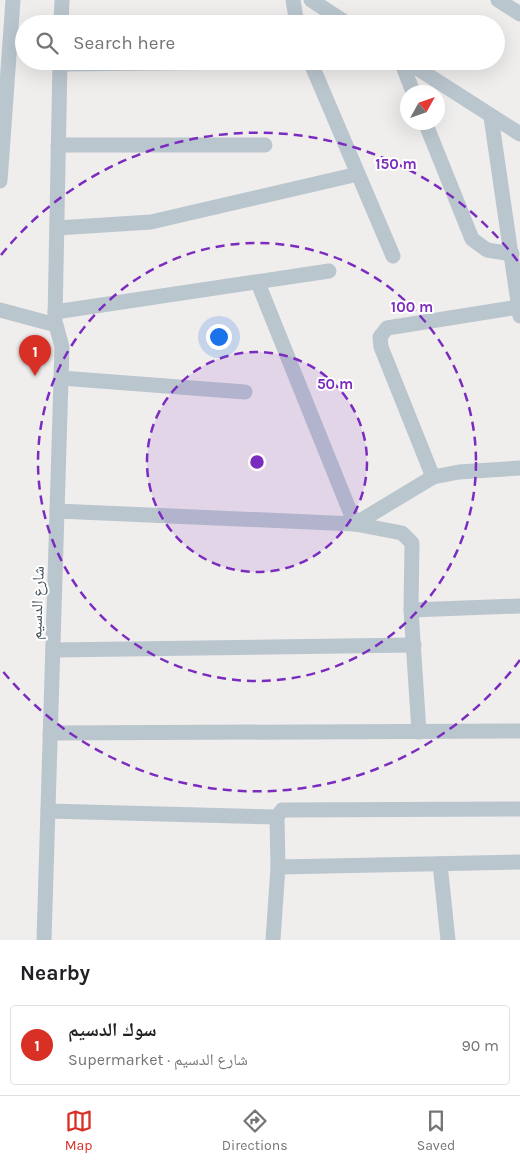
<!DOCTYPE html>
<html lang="en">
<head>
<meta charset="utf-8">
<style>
  body { margin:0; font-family:Karla,"Noto Naskh Arabic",sans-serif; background:#f6f6f6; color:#202124 }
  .compass { position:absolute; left:400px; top:85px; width:45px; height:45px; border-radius:50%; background:#fff; box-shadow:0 5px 20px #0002; rotate:50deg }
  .you { position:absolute; left:218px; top:336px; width:18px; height:18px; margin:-12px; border:4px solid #fff; border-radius:50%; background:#1a73e8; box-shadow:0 0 0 8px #1a73e833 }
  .badge { display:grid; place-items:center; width:32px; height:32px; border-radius:50%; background:#d93025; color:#fff; font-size:16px; font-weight:700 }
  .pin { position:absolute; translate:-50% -41px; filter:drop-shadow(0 1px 2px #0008) }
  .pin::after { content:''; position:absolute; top:26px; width:18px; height:15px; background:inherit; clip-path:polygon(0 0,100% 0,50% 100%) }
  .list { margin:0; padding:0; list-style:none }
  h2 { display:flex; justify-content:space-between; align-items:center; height:65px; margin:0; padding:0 20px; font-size:21px }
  h2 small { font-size:16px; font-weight:400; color:#757577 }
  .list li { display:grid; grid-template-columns:32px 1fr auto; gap:15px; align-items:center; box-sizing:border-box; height:80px; margin:0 10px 10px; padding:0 10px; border:1px solid #e0e0e0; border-radius:5px }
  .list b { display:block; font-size:19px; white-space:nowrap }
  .list p { margin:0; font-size:16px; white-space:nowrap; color:#757577 }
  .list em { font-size:16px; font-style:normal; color:#757577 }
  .icon { flex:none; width:28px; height:28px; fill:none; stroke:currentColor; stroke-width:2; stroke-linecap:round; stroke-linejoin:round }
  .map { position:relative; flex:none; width:520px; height:940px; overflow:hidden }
  .search { position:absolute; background:#fff; box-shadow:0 5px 20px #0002; left:15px; right:15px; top:15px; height:55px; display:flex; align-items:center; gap:12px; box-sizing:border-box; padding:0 18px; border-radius:28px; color:#757577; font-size:19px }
  .sheet { height:155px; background:#fff }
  nav { display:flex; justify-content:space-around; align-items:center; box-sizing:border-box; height:70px; border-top:1px solid #e0e0e0; background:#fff; font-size:14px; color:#757577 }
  nav a { display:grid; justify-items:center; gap:2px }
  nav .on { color:#d93025 }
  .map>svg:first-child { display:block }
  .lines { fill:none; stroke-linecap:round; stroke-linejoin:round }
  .minor { stroke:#bac6ce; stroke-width:15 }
  .ring { fill:none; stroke:#7b2cbf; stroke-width:2.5; stroke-dasharray:9 6 }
  .labels { text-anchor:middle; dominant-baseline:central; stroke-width:4; stroke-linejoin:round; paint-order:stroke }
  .street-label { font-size:16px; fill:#44525c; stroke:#fff }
  .centre { fill:#7b2cbf; stroke:#fff; stroke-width:2.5 }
  .ring-label { font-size:15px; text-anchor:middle; font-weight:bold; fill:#7b2cbf; stroke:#fff; stroke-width:4; stroke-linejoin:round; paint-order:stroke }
</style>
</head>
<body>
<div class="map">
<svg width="520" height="940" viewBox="0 0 520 940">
  <rect width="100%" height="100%" fill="#f0eded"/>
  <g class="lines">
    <g class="minor">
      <path d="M293,0L297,24"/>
      <path d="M311,0L348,24"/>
      <path d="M498,0L520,14"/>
      <path d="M61,24L62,0"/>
      <path d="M310,61L393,256"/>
      <path d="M401,61L413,92"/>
      <path d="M406,61L520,134"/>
      <path d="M60,64L246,62"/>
      <path d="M491,117L520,316"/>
      <path d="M425,122L472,239L487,250L512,254"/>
      <path d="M58,145H265"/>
      <path d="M0,181L13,0"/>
      <path d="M57,228L151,222L358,174"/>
      <path d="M0,310L56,325L62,347L44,940"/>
      <path d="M55,312L329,271"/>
      <path d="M55,320L60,61"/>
      <path d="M61,378L245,392"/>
      <path d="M433,477L381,347L380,337L387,328L519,307"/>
      <path d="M57,511L355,524L258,283"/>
      <path d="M355,524L402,533L412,543L411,610L419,732"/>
      <path d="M355,524L433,477L459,472L520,468"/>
      <path d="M411,610L520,606"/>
      <path d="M53,650L414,645"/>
      <path d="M50,733L520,731"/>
      <path d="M48,811L277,817"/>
      <path d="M440,864L448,940"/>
      <path d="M278,867L520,862"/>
      <path d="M273,940L278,867L277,817L282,810L520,809"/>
    </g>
  </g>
  <circle cx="257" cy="462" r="110" fill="#7b2cbf" fill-opacity=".12"/>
  <g class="ring">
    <circle cx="257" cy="462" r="110"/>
    <circle cx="257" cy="462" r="219"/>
    <path d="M520 660A329 329 0 0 1 1 669M1 255A329 329 0 0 1 520 264"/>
  </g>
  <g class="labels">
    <g class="street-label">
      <text transform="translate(37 603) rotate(-88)">شارع الدسيم</text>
    </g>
  </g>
  <circle cx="257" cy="462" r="8" class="centre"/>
  <g class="ring-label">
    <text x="396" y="169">150 m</text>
    <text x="412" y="312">100 m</text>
    <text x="335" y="389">50 m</text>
  </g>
</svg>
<svg class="compass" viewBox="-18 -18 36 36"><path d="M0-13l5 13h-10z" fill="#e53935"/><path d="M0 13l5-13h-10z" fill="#757577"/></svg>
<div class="you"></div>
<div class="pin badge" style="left:35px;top:376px">1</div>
<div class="search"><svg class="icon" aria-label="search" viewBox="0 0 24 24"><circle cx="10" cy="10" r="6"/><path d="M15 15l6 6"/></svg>Search here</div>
</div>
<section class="sheet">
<h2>Nearby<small></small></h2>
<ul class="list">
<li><span class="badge">1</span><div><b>سوك الدسيم</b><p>Supermarket · شارع الدسيم</p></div><em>90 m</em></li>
</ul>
</section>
<nav>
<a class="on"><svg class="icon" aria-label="map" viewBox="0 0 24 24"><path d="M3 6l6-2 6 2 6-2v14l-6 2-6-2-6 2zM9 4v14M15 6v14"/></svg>Map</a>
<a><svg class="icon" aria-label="directions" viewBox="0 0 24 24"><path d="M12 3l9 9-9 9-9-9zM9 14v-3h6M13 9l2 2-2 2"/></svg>Directions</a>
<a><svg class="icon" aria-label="saved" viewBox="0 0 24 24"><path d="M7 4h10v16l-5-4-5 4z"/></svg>Saved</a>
</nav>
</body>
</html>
